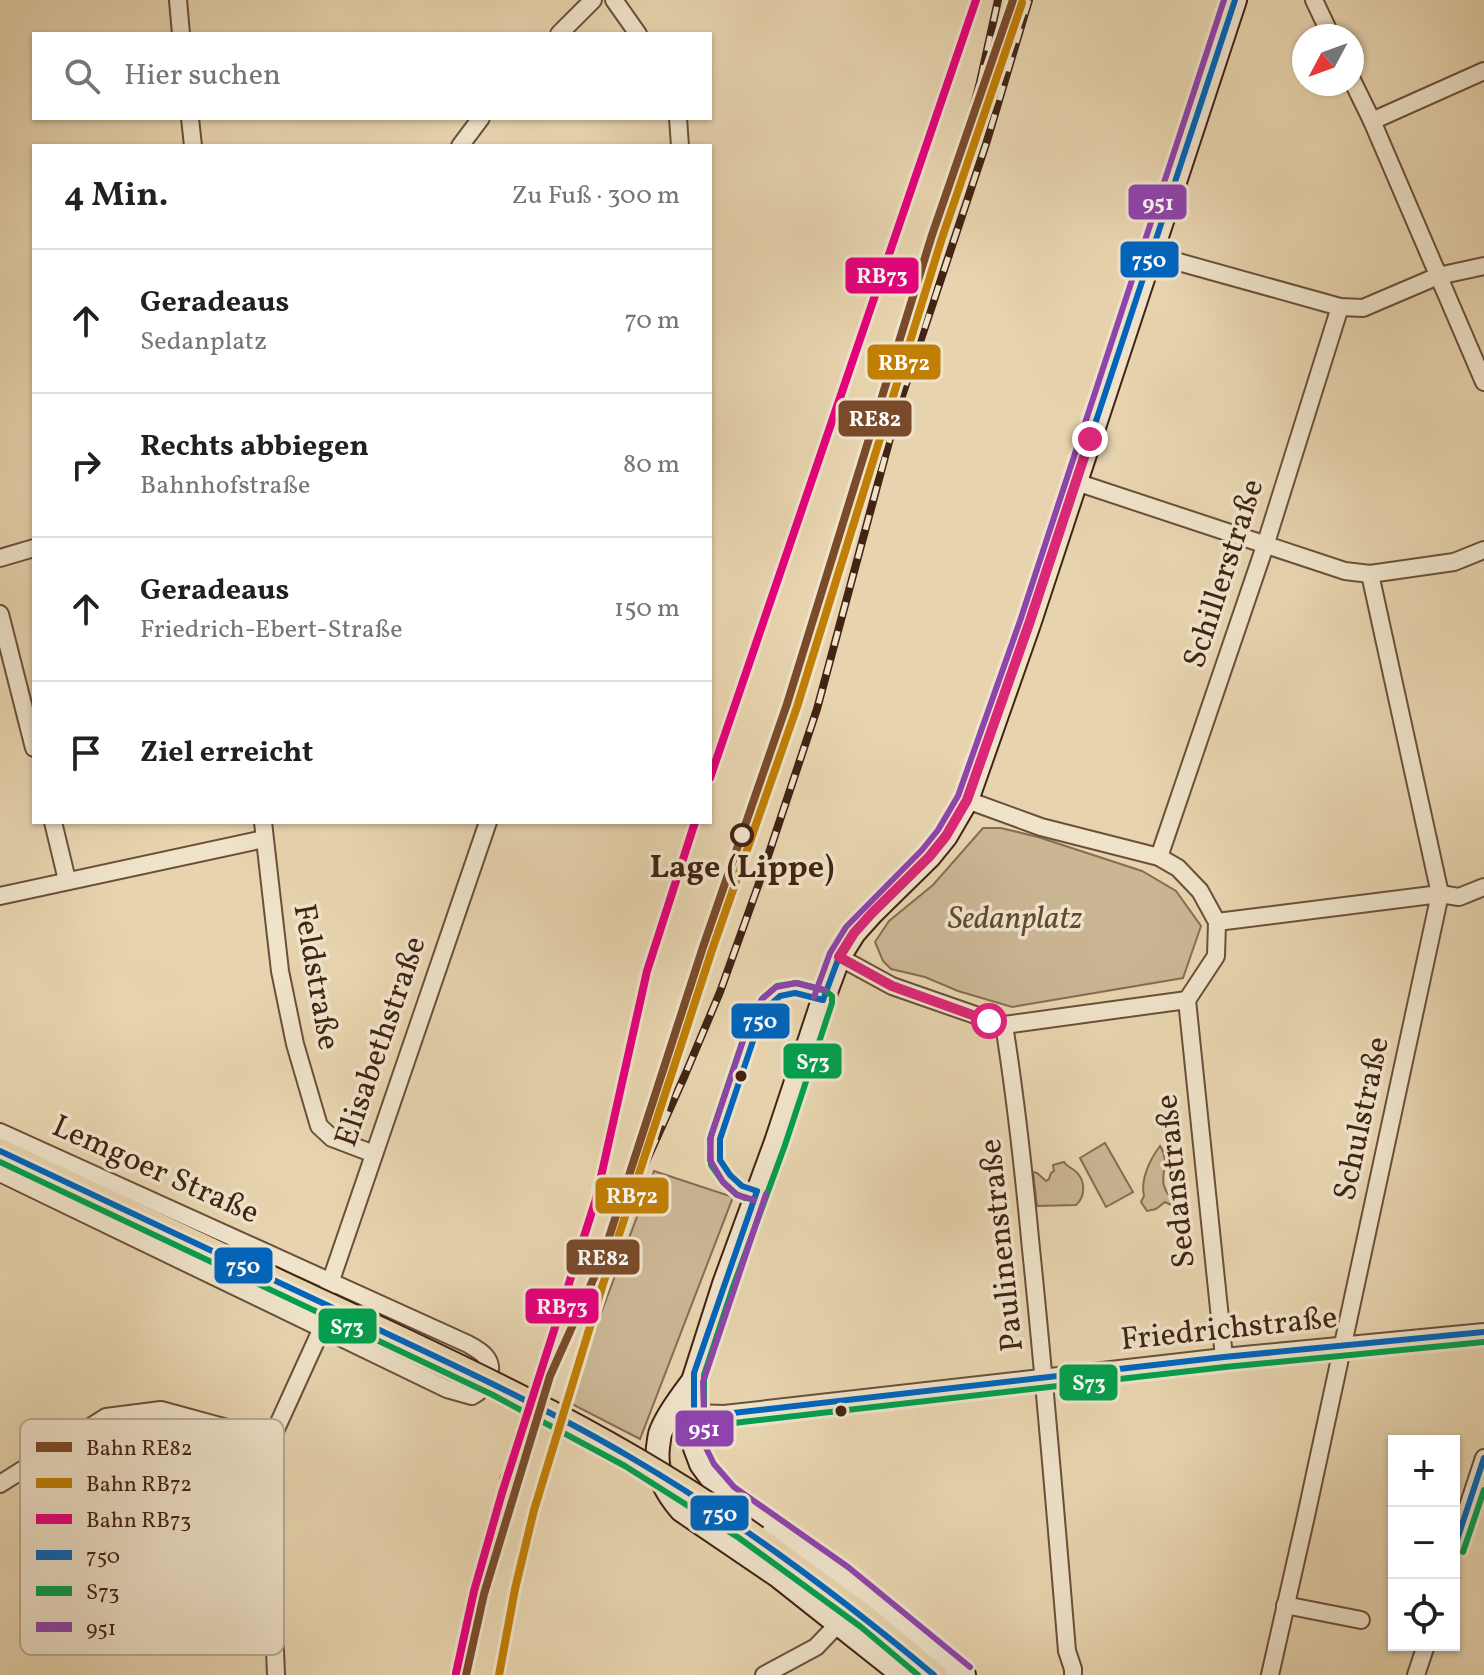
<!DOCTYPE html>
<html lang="de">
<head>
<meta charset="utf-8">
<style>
  body { margin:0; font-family:Vollkorn,serif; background:#f2f2f2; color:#202124 }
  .controls { position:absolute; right:24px; bottom:24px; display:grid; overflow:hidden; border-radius:0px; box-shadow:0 2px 6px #0004 }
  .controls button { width:72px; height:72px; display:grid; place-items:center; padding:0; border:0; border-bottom:2px solid #e0e0e0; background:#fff; color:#202124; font:40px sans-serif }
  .compass { position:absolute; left:1292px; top:24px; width:72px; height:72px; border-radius:50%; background:#fff; box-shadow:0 2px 6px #0004; rotate:229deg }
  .stop { position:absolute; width:24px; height:24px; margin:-18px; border:6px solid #db2777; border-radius:50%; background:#fff }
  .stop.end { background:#db2777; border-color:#fff; box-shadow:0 2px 8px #0008 }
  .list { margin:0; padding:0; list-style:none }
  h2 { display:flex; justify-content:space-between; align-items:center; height:104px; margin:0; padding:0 32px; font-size:34px }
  h2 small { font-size:26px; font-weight:400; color:#757577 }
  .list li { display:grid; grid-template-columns:52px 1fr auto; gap:24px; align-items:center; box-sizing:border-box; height:144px; padding:0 32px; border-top:2px solid #e0e0e0 }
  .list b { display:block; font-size:30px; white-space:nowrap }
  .list p { margin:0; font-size:26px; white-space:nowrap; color:#757577 }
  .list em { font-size:26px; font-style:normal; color:#757577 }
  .icon { flex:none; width:44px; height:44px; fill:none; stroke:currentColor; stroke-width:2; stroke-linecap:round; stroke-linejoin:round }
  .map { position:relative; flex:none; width:1484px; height:1675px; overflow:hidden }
  .search { position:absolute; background:#fff; box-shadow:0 2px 6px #0004; left:32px; top:32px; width:680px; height:88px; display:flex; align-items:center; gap:20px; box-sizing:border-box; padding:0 28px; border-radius:0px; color:#757577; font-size:30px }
  .panel { position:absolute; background:#fff; box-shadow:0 2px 6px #0004; left:32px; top:144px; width:680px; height:680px; border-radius:0px }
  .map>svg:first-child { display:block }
  .green { fill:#cbb694; stroke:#866c54; stroke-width:2 }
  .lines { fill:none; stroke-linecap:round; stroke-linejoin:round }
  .minor-casing { stroke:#6b4f3a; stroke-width:20 }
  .secondary-casing { stroke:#422314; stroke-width:26 }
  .primary-casing { stroke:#422314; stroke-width:28 }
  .minor { stroke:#efe3ca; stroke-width:16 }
  .secondary { stroke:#efe3ca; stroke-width:22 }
  .primary { stroke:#e7d4ae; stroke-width:24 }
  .rail-casing { stroke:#422314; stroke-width:8 }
  .rail { stroke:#efe3ca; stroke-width:5; stroke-dasharray:15; stroke-linecap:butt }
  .primary-bridge-casing { stroke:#422314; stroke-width:28; stroke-linecap:butt }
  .primary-bridge { stroke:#e7d4ae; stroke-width:24 }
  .bus-1-casing { stroke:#efe3ca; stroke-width:12 }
  .bus-2-casing { stroke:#efe3ca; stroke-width:12 }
  .bus-3-casing { stroke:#efe3ca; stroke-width:12 }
  .bus-1 { stroke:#0065bd; stroke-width:6 }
  .bus-2 { stroke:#039f4e; stroke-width:6 }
  .bus-3 { stroke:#8e44ad; stroke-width:6 }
  .rail-1-casing { stroke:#efe3ca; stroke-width:14 }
  .rail-2-casing { stroke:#efe3ca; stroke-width:14 }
  .rail-3-casing { stroke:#efe3ca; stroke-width:14 }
  .rail-1 { stroke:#7a4b2a; stroke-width:8 }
  .rail-2 { stroke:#c17f06; stroke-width:8 }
  .rail-3 { stroke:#e5007d; stroke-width:8 }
  .route { stroke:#db2777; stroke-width:10 }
  .stop-dot { fill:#efe3ca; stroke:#422314; stroke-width:4 }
  .bus-dot { fill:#422314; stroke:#efe3ca; stroke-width:3 }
  .labels { text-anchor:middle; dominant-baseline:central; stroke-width:7; stroke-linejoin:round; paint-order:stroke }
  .street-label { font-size:32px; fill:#422314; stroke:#efe3ca }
  .stop-label { font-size:32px; font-weight:bold; fill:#422314; stroke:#efe3ca }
  .park-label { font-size:32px; font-style:italic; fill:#644834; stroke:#efe3ca }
  .key { fill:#efe3ca; stroke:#bba993; stroke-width:2 }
  .key-label { font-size:22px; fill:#422314 }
  .line-badge { stroke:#efe3ca; stroke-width:3 }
  .badge-label { font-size:22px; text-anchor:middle; font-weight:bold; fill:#fff }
</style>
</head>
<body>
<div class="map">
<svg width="1484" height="1675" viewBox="0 0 1484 1675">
  <rect width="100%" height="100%" fill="#e7d4ae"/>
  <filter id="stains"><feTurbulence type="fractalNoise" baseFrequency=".0025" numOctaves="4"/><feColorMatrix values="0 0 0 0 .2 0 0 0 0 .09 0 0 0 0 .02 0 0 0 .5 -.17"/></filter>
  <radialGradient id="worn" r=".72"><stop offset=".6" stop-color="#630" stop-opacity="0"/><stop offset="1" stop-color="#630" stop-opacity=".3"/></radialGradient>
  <g class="green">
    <path d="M983,828H1001L1038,837L1142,871L1176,891L1201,926L1183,978L1012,1007L958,991L925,977L891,969L883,961L875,942L889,921L933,885Z"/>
    <path d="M1105,1143L1133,1192L1106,1207L1080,1158Z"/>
    <path d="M1160,1146C1174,1167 1151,1179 1174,1201L1171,1205L1165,1202L1156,1209L1147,1211L1141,1202L1144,1196C1140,1180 1150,1159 1160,1146Z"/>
    <path d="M1064,1162C1066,1166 1070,1167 1074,1170C1086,1179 1086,1196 1076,1205L1037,1206L1033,1172L1037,1173L1046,1181L1049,1179L1051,1173L1054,1171L1053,1165Z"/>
    <path d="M654,1171L733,1197L640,1439L568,1402Z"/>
  </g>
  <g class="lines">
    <defs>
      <g id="minor">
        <path d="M178,0L181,34"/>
        <path d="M614,0L638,34"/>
        <path d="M1314,0L1331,36"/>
        <path d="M559,34L593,0"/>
        <path d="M1352,80L1372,121L1484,382"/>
        <path d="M190,118L193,146"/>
        <path d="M678,118L680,146"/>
        <path d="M1372,121L1484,71"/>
        <path d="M460,146L481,118"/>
        <path d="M1150,254L1340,307L1363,308L1438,276L1484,266"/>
        <path d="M1076,482L1345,571L1370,574L1454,562L1484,550"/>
        <path d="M0,558L34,548"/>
        <path d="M0,614L34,748"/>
        <path d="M53,822L67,880"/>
        <path d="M263,822L280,971L295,1044L319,1126L332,1138L374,1154"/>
        <path d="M1159,857L1265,546L1340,307"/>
        <path d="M0,896L264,839"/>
        <path d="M1217,922L1440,894L1459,897L1484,887"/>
        <path d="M839,957L892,986L1004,1025L1187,1000L1216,956L1217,922L1200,891L1178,868L1159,857L1041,827L967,800"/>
        <path d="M1187,1000L1224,1357"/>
        <path d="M1004,1025C1016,1100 1024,1174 1031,1249C1045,1383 1056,1517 1067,1651L1073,1669V1675"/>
        <path d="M0,1132L468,1344C473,1347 481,1351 485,1356C497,1369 486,1389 472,1396L447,1389L0,1173"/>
        <path d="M328,1289L488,822"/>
        <path d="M694,1413L724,1414L1224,1357L1484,1332"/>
        <path d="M0,1484L106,1417L161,1410L271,1440"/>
        <path d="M1454,1549L1484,1458"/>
        <path d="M1285,1605L1361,1620"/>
        <path d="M276,1675L269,1503L271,1440L322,1328L324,1320"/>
        <path d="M764,1675L816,1647L839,1623"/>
        <path d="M1270,1675L1306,1516L1440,894L1370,574"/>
        <path d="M1416,1675L1426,1645"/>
      </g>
      <g id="secondary">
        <path d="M693,1381C682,1396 669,1412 662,1429C659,1434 659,1441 658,1447C655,1473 665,1491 681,1510L778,1576L903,1675"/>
        <path d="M964,1675L842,1575L727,1495L712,1479L701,1464L695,1448L693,1381L724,1284L776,1142L823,1000L839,957L854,933L872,913L929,857L946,836L967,800L1029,624L1235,0"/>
      </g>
      <g id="primary">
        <path d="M0,1151L238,1263"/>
        <path d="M756,1538L867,1619L934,1675"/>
      </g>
    </defs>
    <use href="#minor" class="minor-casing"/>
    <use href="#secondary" class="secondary-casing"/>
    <use href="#primary" class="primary-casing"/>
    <use href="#minor" class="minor"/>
    <use href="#secondary" class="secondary"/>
    <use href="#primary" class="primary"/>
    <defs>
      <g id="rail">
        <path d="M965,138L980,82L998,0"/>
        <path d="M601,1262L685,1075L720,992L758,886L817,709L899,405L986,144L1029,0"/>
        <path d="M503,1479L552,1371"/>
      </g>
    </defs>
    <use href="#rail" class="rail-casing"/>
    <use href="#rail" class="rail"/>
    <defs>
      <path id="primary-bridge" d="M238,1263C414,1347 597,1423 756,1538"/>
    </defs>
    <use href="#primary-bridge" class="primary-bridge-casing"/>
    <use href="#primary-bridge" class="primary-bridge"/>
    <defs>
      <g id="bus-1">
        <path d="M823,1000L839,957L854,933L929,857L946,836L967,800L1029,624L1235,0"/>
        <path d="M0,1151C117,1206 233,1261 350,1316C444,1361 540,1404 630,1457C738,1520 838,1595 934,1675"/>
        <path d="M757,1191L742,1186L730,1175L720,1160V1139L759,1023L770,1005L780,996L795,993L823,1000"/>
        <path d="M694,1413L724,1414L1224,1357L1484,1332"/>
        <path d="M694,1413V1373L757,1191"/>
        <path d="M1454,1549L1484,1458"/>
      </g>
      <g id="bus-2">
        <path d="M0,1162L493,1395L625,1466L739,1538L861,1627L918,1675"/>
        <path d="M704,1413V1375L733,1287L785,1145L832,1003V996L826,991L797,983L777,986L763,998L750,1019L710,1139L711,1165L723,1182L736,1194L745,1198"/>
        <path d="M694,1423L725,1424L1225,1367L1484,1342"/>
        <path d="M1463,1552L1484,1490"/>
      </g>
      <g id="bus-3">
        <path d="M814,997L830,953L846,927L922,850L938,830L958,796L1020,621L1224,0"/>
        <path d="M766,1194L703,1382L705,1446L714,1464L734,1487L848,1567L970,1667"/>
        <path d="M754,1200L737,1195L723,1182L710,1160L711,1136L750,1020L762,999L776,987L796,983L825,990"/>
      </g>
    </defs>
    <use href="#bus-1" class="bus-1-casing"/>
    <use href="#bus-2" class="bus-2-casing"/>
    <use href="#bus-3" class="bus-3-casing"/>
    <use href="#bus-1" class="bus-1"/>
    <use href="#bus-2" class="bus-2"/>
    <use href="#bus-3" class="bus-3"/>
    <defs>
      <path id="rail-1" d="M466,1675L484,1594L550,1376L601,1262L703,947L787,704L932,235L1013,0"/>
      <path id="rail-2" d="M499,1675L515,1589L534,1510L603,1284L712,950L797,707L942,238L1022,3"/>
      <g id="rail-3">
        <path d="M710,778L976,0"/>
        <path d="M456,1673L474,1591L502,1493L596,1199L647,971L695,822"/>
      </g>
    </defs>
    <use href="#rail-1" class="rail-1-casing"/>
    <use href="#rail-2" class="rail-2-casing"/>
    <use href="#rail-3" class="rail-3-casing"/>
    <use href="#rail-1" class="rail-1"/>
    <use href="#rail-2" class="rail-2"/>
    <use href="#rail-3" class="rail-3"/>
  </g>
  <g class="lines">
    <path class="route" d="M989,1021L892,986L839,957L854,933L872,913L929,857L946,836L967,800L1029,624L1090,439"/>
  </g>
  <circle class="stop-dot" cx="742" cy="835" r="10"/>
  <g class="bus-dot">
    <circle cx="741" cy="1076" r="7"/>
    <circle cx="841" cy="1411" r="7"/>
  </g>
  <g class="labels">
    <g class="street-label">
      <text transform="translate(1225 574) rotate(-72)">Schillerstraße</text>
      <text transform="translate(315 977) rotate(80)">Feldstraße</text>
      <text transform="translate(382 1042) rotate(-71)">Elisabethstraße</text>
      <text transform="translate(1363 1119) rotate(-78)">Schulstraße</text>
      <text transform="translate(155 1171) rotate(24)">Lemgoer Straße</text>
      <text transform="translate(1177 1181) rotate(-96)">Sedanstraße</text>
      <text transform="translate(1003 1245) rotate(-96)">Paulinenstraße</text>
      <text transform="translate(1229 1330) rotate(-6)">Friedrichstraße</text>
    </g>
    <g class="stop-label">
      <text x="742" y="869">Lage (Lippe)</text>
    </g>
    <g class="park-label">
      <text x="1015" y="920">Sedanplatz</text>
    </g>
  </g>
  <rect x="20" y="1419" width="264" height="236" rx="12" class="key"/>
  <rect x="36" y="1442" width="36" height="10" fill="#7a4b2a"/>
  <rect x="36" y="1478" width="36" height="10" fill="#c17f06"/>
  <rect x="36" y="1514" width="36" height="10" fill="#e5007d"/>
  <rect x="36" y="1550" width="36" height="10" fill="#0065bd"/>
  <rect x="36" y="1586" width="36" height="10" fill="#039f4e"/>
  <rect x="36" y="1622" width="36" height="10" fill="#8e44ad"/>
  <g class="key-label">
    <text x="86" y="1455">Bahn RE82</text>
    <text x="86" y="1491">Bahn RB72</text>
    <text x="86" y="1527">Bahn RB73</text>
    <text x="86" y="1563">750</text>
    <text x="86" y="1599">S73</text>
    <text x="86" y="1635">951</text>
  </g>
  <g class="line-badge">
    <rect x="1127" y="183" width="61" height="38" rx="8" fill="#8e44ad"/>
    <rect x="1119" y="240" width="61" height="39" rx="8" fill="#0065bd"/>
    <rect x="844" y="256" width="76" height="39" rx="8" fill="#e5007d"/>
    <rect x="866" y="343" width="76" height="38" rx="8" fill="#c17f06"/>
    <rect x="837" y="399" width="76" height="39" rx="8" fill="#7a4b2a"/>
    <rect x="730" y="1002" width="61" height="38" rx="8" fill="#0065bd"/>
    <rect x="782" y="1042" width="61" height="38" rx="8" fill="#039f4e"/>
    <rect x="594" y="1176" width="76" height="39" rx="8" fill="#c17f06"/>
    <rect x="565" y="1238" width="76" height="38" rx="8" fill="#7a4b2a"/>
    <rect x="213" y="1246" width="61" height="39" rx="8" fill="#0065bd"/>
    <rect x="524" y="1287" width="76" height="38" rx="8" fill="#e5007d"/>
    <rect x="317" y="1307" width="61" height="38" rx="8" fill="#039f4e"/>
    <rect x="1058" y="1363" width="61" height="39" rx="8" fill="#039f4e"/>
    <rect x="674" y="1409" width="61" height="39" rx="8" fill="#8e44ad"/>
    <rect x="689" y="1494" width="61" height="38" rx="8" fill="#0065bd"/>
  </g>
  <g class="badge-label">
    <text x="1158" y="210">951</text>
    <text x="1149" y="267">750</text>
    <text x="882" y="283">RB73</text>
    <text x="904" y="370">RB72</text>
    <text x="875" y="426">RE82</text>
    <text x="760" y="1028">750</text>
    <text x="813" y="1069">S73</text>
    <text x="632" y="1203">RB72</text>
    <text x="603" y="1265">RE82</text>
    <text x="243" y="1273">750</text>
    <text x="562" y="1314">RB73</text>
    <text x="347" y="1334">S73</text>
    <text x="1089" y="1390">S73</text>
    <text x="704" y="1436">951</text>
    <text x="720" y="1521">750</text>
  </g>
  <rect width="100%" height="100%" filter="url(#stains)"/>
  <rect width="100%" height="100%" fill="url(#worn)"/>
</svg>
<div class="controls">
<button>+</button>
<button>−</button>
<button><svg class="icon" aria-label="locate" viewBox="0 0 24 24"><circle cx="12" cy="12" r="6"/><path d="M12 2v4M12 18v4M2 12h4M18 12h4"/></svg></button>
</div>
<svg class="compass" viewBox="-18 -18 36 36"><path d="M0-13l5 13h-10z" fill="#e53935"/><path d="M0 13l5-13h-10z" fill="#757577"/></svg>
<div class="stop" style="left:989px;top:1021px"></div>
<div class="stop end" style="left:1090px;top:439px"></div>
<div class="search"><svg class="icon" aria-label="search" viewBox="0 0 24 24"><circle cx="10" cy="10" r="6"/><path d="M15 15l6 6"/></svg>Hier suchen</div>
<section class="panel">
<h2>4 Min.<small>Zu Fuß · 300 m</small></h2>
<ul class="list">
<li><svg class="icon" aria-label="ahead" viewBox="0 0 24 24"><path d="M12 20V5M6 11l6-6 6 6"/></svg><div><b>Geradeaus</b><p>Sedanplatz</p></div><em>70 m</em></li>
<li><svg class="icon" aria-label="right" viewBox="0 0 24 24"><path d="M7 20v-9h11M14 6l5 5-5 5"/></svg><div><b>Rechts abbiegen</b><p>Bahnhofstraße</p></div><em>80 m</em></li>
<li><svg class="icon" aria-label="ahead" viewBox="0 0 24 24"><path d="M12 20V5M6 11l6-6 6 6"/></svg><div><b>Geradeaus</b><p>Friedrich-Ebert-Straße</p></div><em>150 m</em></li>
<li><svg class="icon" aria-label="arrive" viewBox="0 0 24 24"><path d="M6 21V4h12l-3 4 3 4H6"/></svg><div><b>Ziel erreicht</b></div></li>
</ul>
</section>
</div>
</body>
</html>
